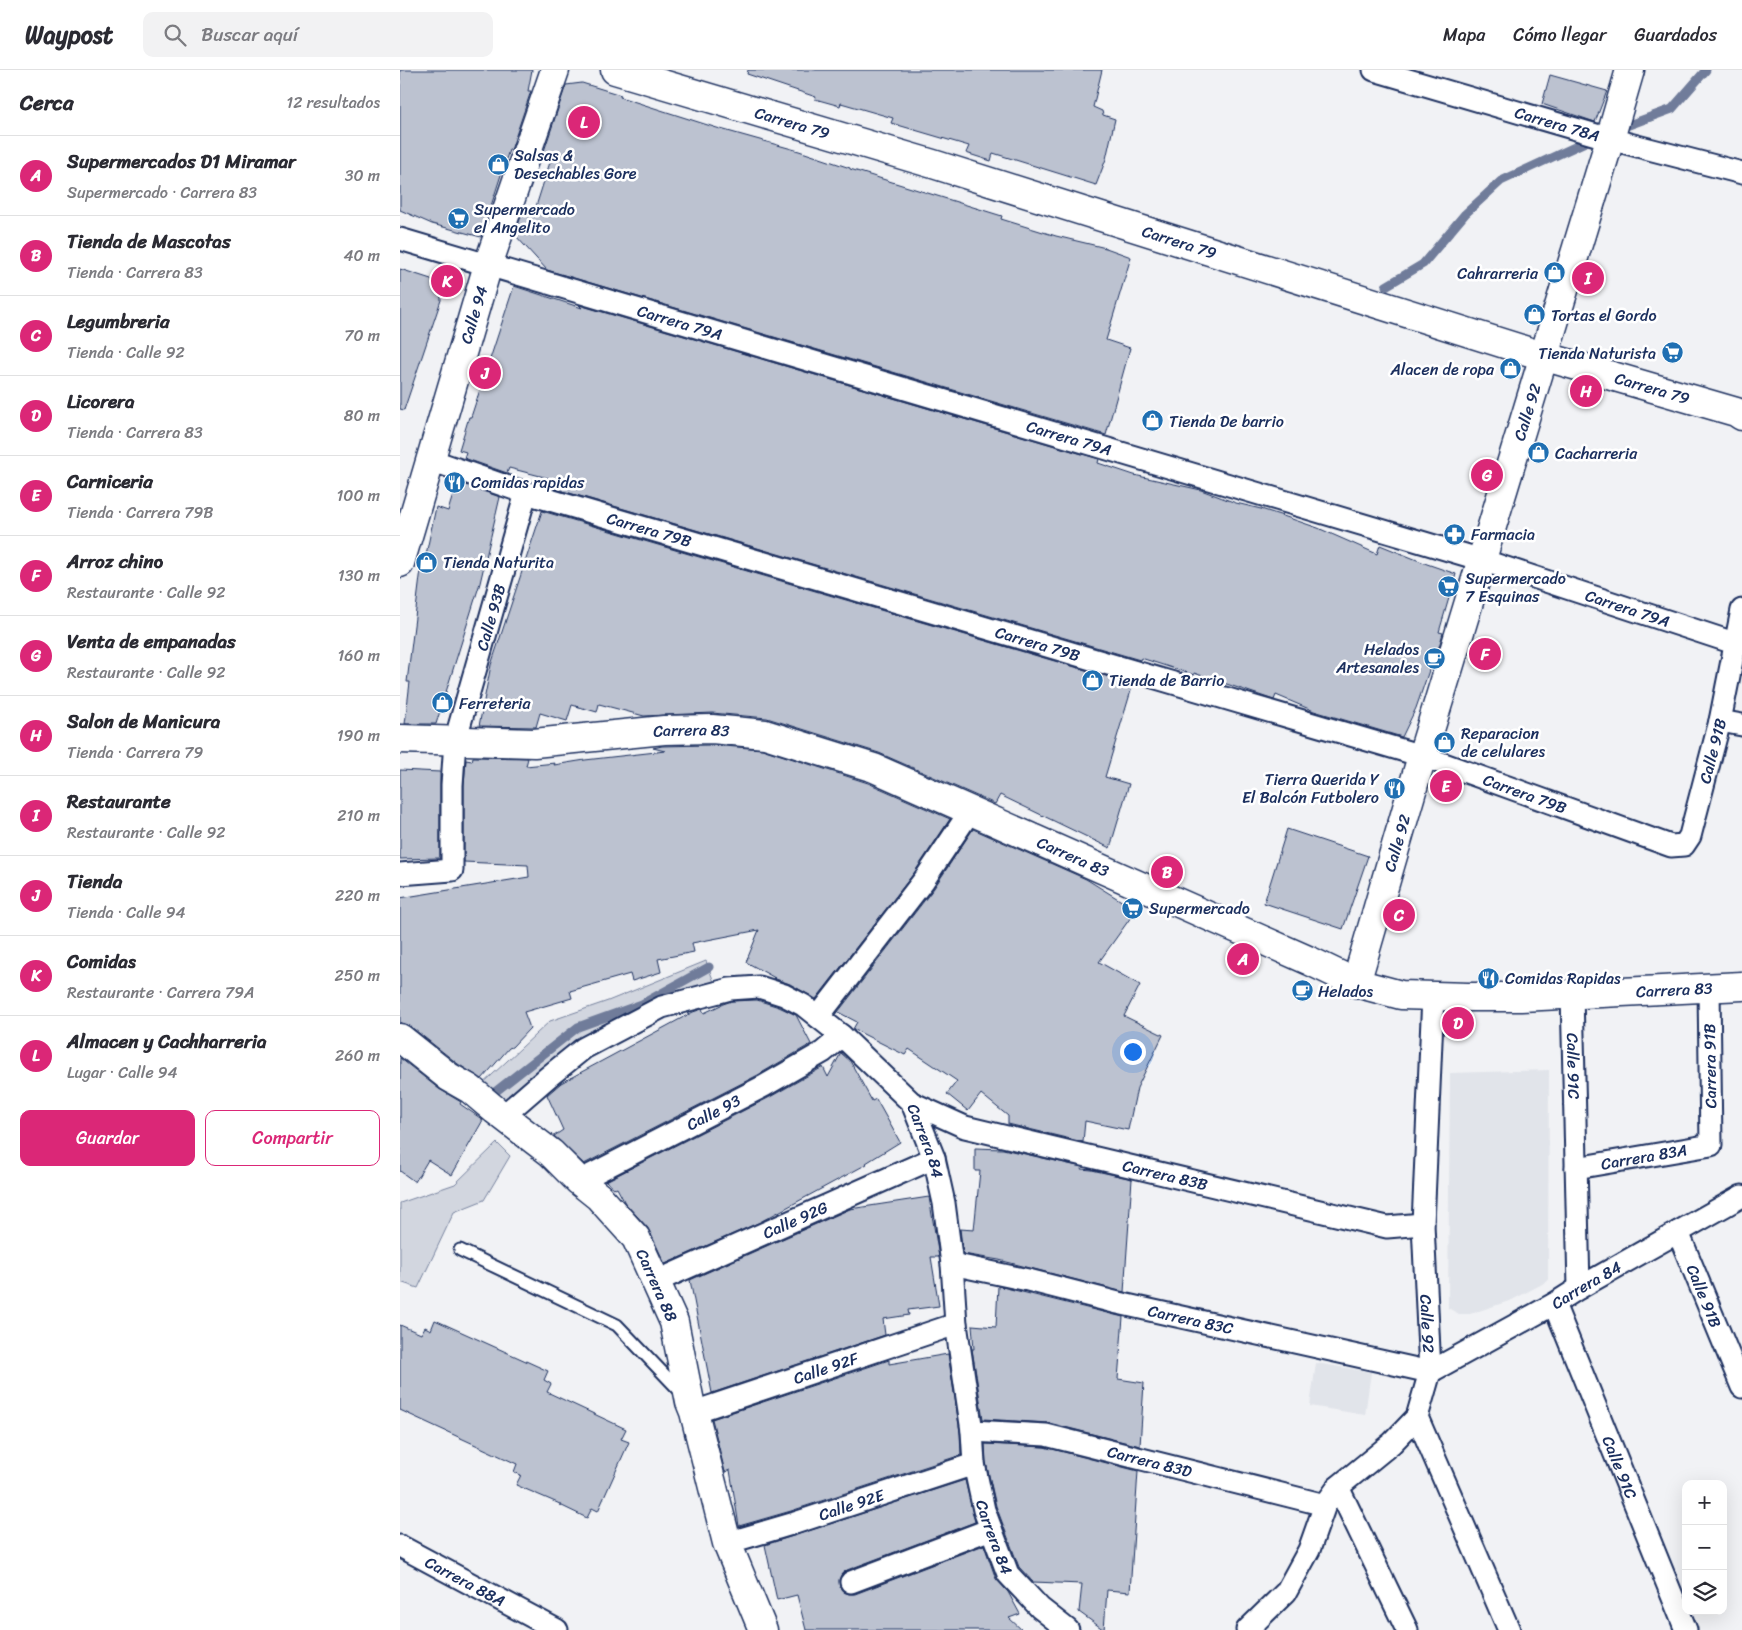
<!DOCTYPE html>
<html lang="es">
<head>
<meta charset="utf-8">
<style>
  body { margin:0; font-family:Sriracha,sans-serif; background:#f2f2f3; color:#2b2b33 }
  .controls { position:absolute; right:15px; bottom:15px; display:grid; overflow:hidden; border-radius:10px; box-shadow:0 5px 20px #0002 }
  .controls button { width:45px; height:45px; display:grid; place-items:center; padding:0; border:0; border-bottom:1px solid #e1e1e2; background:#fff; color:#2b2b33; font:25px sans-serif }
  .you { position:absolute; left:732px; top:981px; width:18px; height:18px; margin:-12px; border:4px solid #fff; border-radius:50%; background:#1a73e8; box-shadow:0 0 0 8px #1a73e833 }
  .badge { display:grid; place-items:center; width:32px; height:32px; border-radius:50%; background:#db2777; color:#fff; font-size:16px; font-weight:700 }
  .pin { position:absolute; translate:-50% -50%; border:2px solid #fff; box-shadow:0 1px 5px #0006 }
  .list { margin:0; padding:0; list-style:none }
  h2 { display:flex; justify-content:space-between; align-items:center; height:65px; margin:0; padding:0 20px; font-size:21px }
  h2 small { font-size:16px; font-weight:400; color:#7c7c81 }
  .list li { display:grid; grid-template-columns:32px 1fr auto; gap:15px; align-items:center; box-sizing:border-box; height:80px; padding:0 20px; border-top:1px solid #e1e1e2 }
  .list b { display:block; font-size:19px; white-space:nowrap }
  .list p { margin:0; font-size:16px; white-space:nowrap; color:#7c7c81 }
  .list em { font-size:16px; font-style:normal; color:#7c7c81 }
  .actions { display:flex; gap:10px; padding:15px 20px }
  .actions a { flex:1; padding:11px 0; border:1px solid #db2777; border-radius:10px; text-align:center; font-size:18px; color:#db2777 }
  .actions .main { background:#db2777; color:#fff }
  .icon { flex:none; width:28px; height:28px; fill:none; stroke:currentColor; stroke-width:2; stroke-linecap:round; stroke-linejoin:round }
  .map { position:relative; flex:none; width:1342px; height:1560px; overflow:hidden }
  header { display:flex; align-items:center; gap:30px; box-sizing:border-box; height:70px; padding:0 25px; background:#fff; border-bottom:1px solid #e1e1e2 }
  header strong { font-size:24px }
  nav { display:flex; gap:28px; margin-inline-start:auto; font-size:18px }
  .search { width:350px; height:45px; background:#f2f2f3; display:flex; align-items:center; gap:12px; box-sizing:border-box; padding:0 18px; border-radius:10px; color:#7c7c81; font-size:19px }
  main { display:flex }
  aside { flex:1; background:#fff }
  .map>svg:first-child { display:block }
  .built { fill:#e1e4ea }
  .green { fill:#d2d6df; stroke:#76829e }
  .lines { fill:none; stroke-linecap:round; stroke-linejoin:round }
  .stream { stroke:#707c9a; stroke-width:9 }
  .building { fill:#bcc2d0; stroke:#1b2f5e }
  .lane-casing { stroke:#1b2f5e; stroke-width:15 }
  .street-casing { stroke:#1b2f5e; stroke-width:25 }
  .secondary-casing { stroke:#1b2f5e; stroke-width:31 }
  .lane { stroke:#fff; stroke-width:11 }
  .street { stroke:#fff; stroke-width:21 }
  .secondary { stroke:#fff; stroke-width:28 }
  .labels { text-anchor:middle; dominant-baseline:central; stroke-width:5; stroke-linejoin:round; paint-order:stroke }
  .street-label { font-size:16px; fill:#1b2f5e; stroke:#fff }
  .poi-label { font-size:16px; fill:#1b2f5e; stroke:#fff; text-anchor:start }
</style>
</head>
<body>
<header>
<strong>Waypost</strong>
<div class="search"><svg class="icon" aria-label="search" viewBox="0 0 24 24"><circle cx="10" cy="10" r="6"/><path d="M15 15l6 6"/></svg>Buscar aquí</div>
<nav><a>Mapa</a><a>Cómo llegar</a><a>Guardados</a></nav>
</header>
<main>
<aside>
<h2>Cerca<small>12 resultados</small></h2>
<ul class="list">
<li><span class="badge">A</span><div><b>Supermercados D1 Miramar</b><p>Supermercado · Carrera 83</p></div><em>30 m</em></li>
<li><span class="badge">B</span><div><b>Tienda de Mascotas</b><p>Tienda · Carrera 83</p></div><em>40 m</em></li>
<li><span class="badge">C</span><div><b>Legumbreria</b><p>Tienda · Calle 92</p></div><em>70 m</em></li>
<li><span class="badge">D</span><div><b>Licorera</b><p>Tienda · Carrera 83</p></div><em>80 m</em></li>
<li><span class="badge">E</span><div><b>Carniceria</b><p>Tienda · Carrera 79B</p></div><em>100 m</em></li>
<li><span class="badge">F</span><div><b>Arroz chino</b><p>Restaurante · Calle 92</p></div><em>130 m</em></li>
<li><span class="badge">G</span><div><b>Venta de empanadas</b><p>Restaurante · Calle 92</p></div><em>160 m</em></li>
<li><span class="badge">H</span><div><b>Salon de Manicura</b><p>Tienda · Carrera 79</p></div><em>190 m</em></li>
<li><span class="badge">I</span><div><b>Restaurante</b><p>Restaurante · Calle 92</p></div><em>210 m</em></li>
<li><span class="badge">J</span><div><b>Tienda</b><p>Tienda · Calle 94</p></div><em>220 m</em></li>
<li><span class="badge">K</span><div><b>Comidas</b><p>Restaurante · Carrera 79A</p></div><em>250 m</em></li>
<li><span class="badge">L</span><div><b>Almacen y Cachharreria</b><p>Lugar · Calle 94</p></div><em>260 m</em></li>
</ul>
<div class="actions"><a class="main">Guardar</a><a>Compartir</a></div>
</aside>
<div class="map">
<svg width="1342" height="1560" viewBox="0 0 1342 1560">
  <rect width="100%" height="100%" fill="#f1f2f5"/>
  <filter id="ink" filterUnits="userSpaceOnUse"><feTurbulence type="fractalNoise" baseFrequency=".02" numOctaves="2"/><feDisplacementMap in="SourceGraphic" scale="10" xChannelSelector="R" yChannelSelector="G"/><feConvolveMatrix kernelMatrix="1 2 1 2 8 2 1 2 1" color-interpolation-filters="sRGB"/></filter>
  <g filter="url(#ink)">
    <g class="built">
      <path d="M1149,1000L1148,1211L1112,1230L1070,1244H1059L1048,1238L1050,1003Z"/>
      <path d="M916,1293L971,1302L965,1345L910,1336Z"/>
    </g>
    <g class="green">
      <path d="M306,891L314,912L238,945L99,1037L78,1018L150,951L208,931Z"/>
      <path d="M97,1073L110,1086L84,1130L54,1142L18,1218L0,1212V1133L55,1114Z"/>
    </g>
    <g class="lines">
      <g class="stream">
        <path d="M1218,59L1272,39L1306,0"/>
        <path d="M986,216L1023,194L1065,144L1101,111L1194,68"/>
        <path d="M86,1029L178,957L242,934L309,897"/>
      </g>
    </g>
    <g class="building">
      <path d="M0,0H132L128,21H131L111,80H109L81,167L32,154L0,140Z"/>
      <path d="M348,0H702L693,37L702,41L703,45L715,49L706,89L696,115L593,83L591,91L566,83L569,76L491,53L493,48L441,33L440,36L415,29L416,27L347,4Z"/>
      <path d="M1150,5L1207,21L1195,52L1142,34Z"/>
      <path d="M182,13L221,25L220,27L317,58L399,81L450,98V99L602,146L601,149L656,166L706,178L731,187L706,270L730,278L706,365L147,200L115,165L122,143L133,146L151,89L142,87L166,15Z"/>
      <path d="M0,199L31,209L36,214L41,222V230L4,340L0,339Z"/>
      <path d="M114,216L182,238L179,235L699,389L698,393L734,405L801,420L836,433L861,439L886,447L918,458L977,484L980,475L1027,494L1056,504L1039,562L1043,563L1036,587L1034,586L1016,638L1002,667L914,641L876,625L874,630L794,603V605L741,588L740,590L149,417L152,409L109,398L107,403L64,388L66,382L59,380L69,347H71Z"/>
      <path d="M57,412L100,427L80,513L36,654H5L10,612H7L21,499H23L36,437L48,441Z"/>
      <path d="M142,441L733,614L705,707L729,714L710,778L600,725L595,734L479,683L367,648L312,643L244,646L199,634L197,642L172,635L167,651L140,643L136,657L79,656L91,595Z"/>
      <path d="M311,675L362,679L468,713L550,749L514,803L416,929L390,914L373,908H375L346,892L359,860L292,873L294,882L258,889L261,902L232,911L230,904L170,921L172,928L124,942L130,958L112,977L109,978L82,1009L58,994L10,956L0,953V828L129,807L128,795L64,792V715L66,690L72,691L73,687L128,688L126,696L155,693L154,695L185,690L265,681L253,678L262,676Z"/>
      <path d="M0,700L40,702V788L0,789Z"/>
      <path d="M573,759L686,809L736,840L699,892L740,915L724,946L763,965L737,1018L728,1060L685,1051L683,1072L608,1054V1046L581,1024L568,1041L547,1024L557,1011L509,979L505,985L453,959L457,952L438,942L534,818Z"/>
      <path d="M887,759L968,786L943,859L864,833Z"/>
      <path d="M357,930L379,937L396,945L411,974L358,1005L184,1094L154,1066L163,1060L147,1025L161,1013L293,942L302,939L304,943L323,934L332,931Z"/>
      <path d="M441,983L450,991L472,1031L476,1029L500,1072L466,1093L467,1094L360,1152L265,1194L248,1158L225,1133L217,1118L215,1119L206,1111L370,1027L423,997L428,1007Z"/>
      <path d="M0,988L39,1019L61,1032L60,1034L83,1050L52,1105L28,1090L15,1112L0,1101Z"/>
      <path d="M575,1078L603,1079L682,1097L681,1099L692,1100L732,1109L724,1222L599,1190L563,1184L560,1159L574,1160L580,1101H575Z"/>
      <path d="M529,1127L539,1187H531L539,1236L508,1240L509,1245L483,1249L485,1265L312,1323L290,1210L450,1139Z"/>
      <path d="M598,1216L723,1247L718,1309L744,1313L740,1376L649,1353L583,1349L572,1279H574L572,1255L596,1257Z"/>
      <path d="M35,1250L148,1301L144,1310L151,1314L147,1322L226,1359L221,1369L229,1372L198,1441L192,1438L187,1448L160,1435V1434L116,1415L121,1405L114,1402L117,1394L0,1340V1255L21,1264L25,1257L31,1260Z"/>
      <path d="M548,1284L560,1362L561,1385L391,1441L339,1456L330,1400L325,1402L312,1349L489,1290V1294Z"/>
      <path d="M585,1374L644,1377L738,1401L730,1522L707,1520L704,1560L679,1542L682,1514L633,1512L619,1497L596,1436L586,1392Z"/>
      <path d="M565,1410L575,1452L447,1500L442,1504L439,1510L440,1517L444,1522L449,1524H455L584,1475L596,1509L608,1522L620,1544L609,1548L622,1560H406L397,1525L377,1530L365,1475Z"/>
    </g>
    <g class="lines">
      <defs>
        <path id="lane" d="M60,1180L217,1255L282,1323"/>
        <g id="street">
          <path id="s1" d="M974,0L1210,69L1342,103"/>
          <path id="s2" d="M0,169L1082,490L1334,573"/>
          <path id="s3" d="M31,390L126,423L1022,686L1271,776L1284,775L1290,766L1320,651L1342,540"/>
          <path d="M1320,651L1342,655"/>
          <path id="s4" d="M0,804L52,800V715L55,671L126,423"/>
          <path id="s5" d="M1172,924L1179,1218"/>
          <path id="s6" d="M1033,926L1023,1154L1030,1302L1017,1347L1109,1560"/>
          <path d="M418,947L524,810L571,740"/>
          <path id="s7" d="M512,1033L565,1057L987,1157L1023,1154"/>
          <path id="s8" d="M103,1046L148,1007L184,978L262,937L330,919L359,917L384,925L403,935L442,966L512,1033L534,1088L544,1133L552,1194L556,1254L572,1361L574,1394L584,1440L608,1504L640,1538L668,1560"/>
          <path id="s9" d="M1176,1098L1311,1075L1309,917"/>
          <path id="s10" d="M179,1111L364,1016L423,982L442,966"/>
          <path id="s11" d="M1278,1162L1342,1317"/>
          <path id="s12" d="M552,1194L628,1210L718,1233L1030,1302L1154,1234L1179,1218L1342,1126"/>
          <path id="s13" d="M257,1211L534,1088"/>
          <path id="s14" d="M1154,1234L1286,1560"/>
          <path id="s15" d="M294,1342L556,1254"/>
          <path id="s16" d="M572,1361L646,1365L925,1435"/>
          <path d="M938,1417L1007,1560"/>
          <path id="s17" d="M327,1473L395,1453L574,1394"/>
          <path id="s18" d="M0,1476L157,1560"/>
          <path d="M451,1512L591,1459"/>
          <path d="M847,1560L886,1522L909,1480L925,1435L938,1417L992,1373L1017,1347"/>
        </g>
        <g id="secondary">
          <path id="s19" d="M215,0L533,94L1143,286L1336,342L1342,346"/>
          <path id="s20" d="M0,493L88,195L155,0"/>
          <path id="s21" d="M0,669L134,673L264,660L312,659L365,664L474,698L910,891L956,913L1001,925L1068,927H1121L1342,916"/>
          <path id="s22" d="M956,913L1022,686L1210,69L1230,0"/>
          <path id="s23" d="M0,968L49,1007L70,1019L95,1040L151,1083L179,1111L199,1127L236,1168L274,1252L290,1332L294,1342L327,1473L363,1560"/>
        </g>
      </defs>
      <use href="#lane" class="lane-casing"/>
      <use href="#street" class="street-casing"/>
      <use href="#secondary" class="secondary-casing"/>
      <use href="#lane" class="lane"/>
      <use href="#street" class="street"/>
      <use href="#secondary" class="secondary"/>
    </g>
  </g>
  <defs>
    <symbol id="shop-disc" viewBox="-11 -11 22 22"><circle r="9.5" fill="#1f6fb2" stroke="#fff"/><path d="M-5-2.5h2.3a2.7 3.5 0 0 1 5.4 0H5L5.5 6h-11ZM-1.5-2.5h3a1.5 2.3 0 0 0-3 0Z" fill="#fff"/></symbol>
    <symbol id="supermarket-disc" viewBox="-11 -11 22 22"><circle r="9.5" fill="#1f6fb2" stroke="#fff"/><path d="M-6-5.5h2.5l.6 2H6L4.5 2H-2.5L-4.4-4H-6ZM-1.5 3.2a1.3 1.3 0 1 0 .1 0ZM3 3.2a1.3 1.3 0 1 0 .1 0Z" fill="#fff"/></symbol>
    <symbol id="restaurant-disc" viewBox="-11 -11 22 22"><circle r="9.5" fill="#1f6fb2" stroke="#fff"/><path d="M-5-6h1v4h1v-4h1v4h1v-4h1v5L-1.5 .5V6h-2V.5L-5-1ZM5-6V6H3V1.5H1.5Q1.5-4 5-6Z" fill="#fff"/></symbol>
    <symbol id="pharmacy-disc" viewBox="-11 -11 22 22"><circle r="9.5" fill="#1f6fb2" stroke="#fff"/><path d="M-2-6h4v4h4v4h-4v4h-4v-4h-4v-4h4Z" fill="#fff"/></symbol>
    <symbol id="cafe-disc" viewBox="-11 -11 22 22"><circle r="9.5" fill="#1f6fb2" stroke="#fff"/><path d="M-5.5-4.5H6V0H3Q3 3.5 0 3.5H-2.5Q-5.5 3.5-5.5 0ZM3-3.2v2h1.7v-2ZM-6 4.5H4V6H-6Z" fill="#fff"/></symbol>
  </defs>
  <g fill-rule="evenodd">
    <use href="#shop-disc" x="86" y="82" width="25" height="25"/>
    <use href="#supermarket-disc" x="46" y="136" width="25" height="25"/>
    <use href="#shop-disc" x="1142" y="190" width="25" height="25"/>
    <use href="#shop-disc" x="1122" y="232" width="25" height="25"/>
    <use href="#supermarket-disc" x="1260" y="270" width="25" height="25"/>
    <use href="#shop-disc" x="1098" y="286" width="25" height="25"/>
    <use href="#shop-disc" x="740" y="338" width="25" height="25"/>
    <use href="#shop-disc" x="1126" y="370" width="25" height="25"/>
    <use href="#restaurant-disc" x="42" y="400" width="25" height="25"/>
    <use href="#pharmacy-disc" x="1042" y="452" width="25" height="25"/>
    <use href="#shop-disc" x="14" y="480" width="25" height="25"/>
    <use href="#supermarket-disc" x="1036" y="504" width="25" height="25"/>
    <use href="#cafe-disc" x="1022" y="576" width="25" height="25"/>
    <use href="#shop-disc" x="680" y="598" width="25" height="25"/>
    <use href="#shop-disc" x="30" y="620" width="25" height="25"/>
    <use href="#shop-disc" x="1032" y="660" width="25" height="25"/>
    <use href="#restaurant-disc" x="982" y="706" width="25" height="25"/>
    <use href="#supermarket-disc" x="720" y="826" width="25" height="25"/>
    <use href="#restaurant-disc" x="1076" y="896" width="25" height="25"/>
    <use href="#cafe-disc" x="890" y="908" width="25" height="25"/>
  </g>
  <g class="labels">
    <g class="street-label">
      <text stroke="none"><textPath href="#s19" startOffset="185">Carrera 79</textPath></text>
      <text stroke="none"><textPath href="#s1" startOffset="191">Carrera 78A</textPath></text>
      <text stroke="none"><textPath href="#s19" startOffset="590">Carrera 79</textPath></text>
      <text stroke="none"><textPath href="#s20" startOffset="259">Calle 94</textPath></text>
      <text stroke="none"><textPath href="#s2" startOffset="292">Carrera 79A</textPath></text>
      <text stroke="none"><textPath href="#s19" startOffset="1085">Carrera 79</textPath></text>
      <text stroke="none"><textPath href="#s22" startOffset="596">Calle 92</textPath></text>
      <text stroke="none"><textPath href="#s2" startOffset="698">Carrera 79A</textPath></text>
      <text stroke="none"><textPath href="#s3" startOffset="229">Carrera 79B</textPath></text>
      <text stroke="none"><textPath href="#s2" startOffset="1282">Carrera 79A</textPath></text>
      <text stroke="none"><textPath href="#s4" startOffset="310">Calle 93B</textPath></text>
      <text stroke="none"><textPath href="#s3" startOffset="634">Carrera 79B</textPath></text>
      <text stroke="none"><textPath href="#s21" startOffset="292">Carrera 83</textPath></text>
      <text stroke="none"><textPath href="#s3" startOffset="1411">Calle 91B</textPath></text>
      <text stroke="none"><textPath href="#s3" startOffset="1144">Carrera 79B</textPath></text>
      <text stroke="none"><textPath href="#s22" startOffset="146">Calle 92</textPath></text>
      <text stroke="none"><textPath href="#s21" startOffset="698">Carrera 83</textPath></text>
      <text stroke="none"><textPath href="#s21" startOffset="1328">Carrera 83</textPath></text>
      <text stroke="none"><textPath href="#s5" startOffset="72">Calle 91C</textPath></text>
      <text transform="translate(1310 996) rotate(-91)">Carrera 91B</text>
      <text stroke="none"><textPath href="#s10" startOffset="151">Calle 93</textPath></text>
      <text stroke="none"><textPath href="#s8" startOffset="528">Carrera 84</textPath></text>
      <text stroke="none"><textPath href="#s9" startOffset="69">Carrera 83A</textPath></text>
      <text stroke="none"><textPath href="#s7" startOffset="264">Carrera 83B</textPath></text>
      <text stroke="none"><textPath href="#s13" startOffset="151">Calle 92G</textPath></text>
      <text stroke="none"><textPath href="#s23" startOffset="362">Carrera 88</textPath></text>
      <text stroke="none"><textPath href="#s12" startOffset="669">Carrera 84</textPath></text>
      <text stroke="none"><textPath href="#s11" startOffset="69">Calle 91B</textPath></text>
      <text stroke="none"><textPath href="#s12" startOffset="245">Carrera 83C</textPath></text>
      <text stroke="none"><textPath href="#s6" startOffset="328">Calle 92</textPath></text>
      <text stroke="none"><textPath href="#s15" startOffset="139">Calle 92F</textPath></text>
      <text stroke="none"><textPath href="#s16" startOffset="181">Carrera 83D</textPath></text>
      <text stroke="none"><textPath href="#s14" startOffset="176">Calle 91C</textPath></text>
      <text stroke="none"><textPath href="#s17" startOffset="130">Calle 92E</textPath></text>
      <text stroke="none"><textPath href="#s8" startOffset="932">Carrera 84</textPath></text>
      <text stroke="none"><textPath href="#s18" startOffset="74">Carrera 88A</textPath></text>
    </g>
    <g class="poi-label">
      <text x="114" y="85">Salsas &amp;<tspan x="114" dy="18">Desechables Gore</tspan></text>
      <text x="74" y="139">Supermercado<tspan x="74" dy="18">el Angelito</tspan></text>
      <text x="1138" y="203" text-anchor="end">Cahrarreria</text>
      <text x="1151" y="245">Tortas el Gordo</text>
      <text x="1256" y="283" text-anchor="end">Tienda Naturista</text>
      <text x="1094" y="299" text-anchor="end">Alacen de ropa</text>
      <text x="769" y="351">Tienda De barrio</text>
      <text x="1155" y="383">Cacharreria</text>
      <text x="71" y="412">Comidas rapidas</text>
      <text x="1071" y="464">Farmacia</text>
      <text x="43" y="492">Tienda Naturita</text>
      <text x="1065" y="508">Supermercado<tspan x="1065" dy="18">7 Esquinas</tspan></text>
      <text x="1019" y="579" text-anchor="end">Helados<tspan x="1019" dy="18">Artesanales</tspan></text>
      <text x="709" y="610">Tienda de Barrio</text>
      <text x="59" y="633">Ferreteria</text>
      <text x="1061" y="663">Reparacion<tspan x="1061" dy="18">de celulares</tspan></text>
      <text x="979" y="709" text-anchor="end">Tierra Querida Y<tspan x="979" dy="18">El Balcón Futbolero</tspan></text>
      <text x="749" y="838">Supermercado</text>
      <text x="1105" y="908">Comidas Rapidas</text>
      <text x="918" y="921">Helados</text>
    </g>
  </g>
</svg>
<div class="controls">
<button>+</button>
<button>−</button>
<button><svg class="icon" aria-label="layers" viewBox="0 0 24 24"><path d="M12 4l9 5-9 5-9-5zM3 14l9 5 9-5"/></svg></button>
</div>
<div class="you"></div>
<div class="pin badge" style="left:843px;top:889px">A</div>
<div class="pin badge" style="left:767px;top:802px">B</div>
<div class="pin badge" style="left:999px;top:845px">C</div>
<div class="pin badge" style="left:1058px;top:953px">D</div>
<div class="pin badge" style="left:1046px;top:716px">E</div>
<div class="pin badge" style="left:1085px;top:584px">F</div>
<div class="pin badge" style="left:1087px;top:405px">G</div>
<div class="pin badge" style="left:1186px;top:321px">H</div>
<div class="pin badge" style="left:1188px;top:208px">I</div>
<div class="pin badge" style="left:85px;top:303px">J</div>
<div class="pin badge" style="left:47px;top:211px">K</div>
<div class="pin badge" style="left:184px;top:52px">L</div>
</div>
</main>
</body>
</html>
